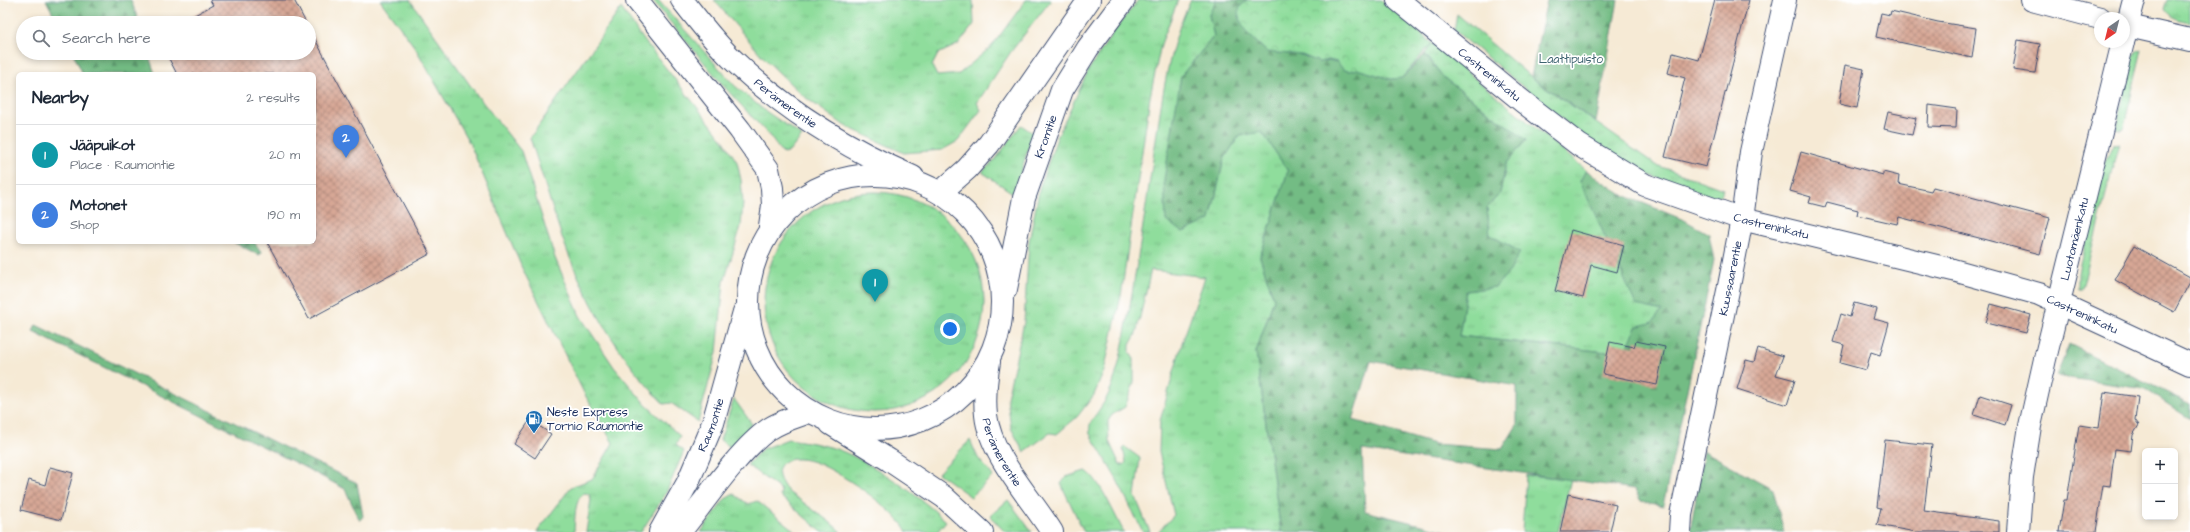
<!DOCTYPE html>
<html lang="en">
<head>
<meta charset="utf-8">
<style>
  body { margin:0; font-family:"Architects Daughter",sans-serif; background:#f6f6f7; color:#1f2937 }
  .controls { position:absolute; right:12px; bottom:12px; display:grid; overflow:hidden; border-radius:6px; box-shadow:0 2px 6px #0003 }
  .controls button { width:36px; height:36px; display:grid; place-items:center; padding:0; border:0; border-bottom:1px solid #e0e1e3; background:#fff; color:#1f2937; font:20px sans-serif }
  .compass { position:absolute; left:2094px; top:12px; width:36px; height:36px; border-radius:50%; background:#fff; box-shadow:0 2px 6px #0003; rotate:215deg }
  .you { position:absolute; left:950px; top:329px; width:14px; height:14px; margin:-10px; border:3px solid #fff; border-radius:50%; background:#1a73e8; box-shadow:0 0 0 6px #1a73e833 }
  .badge { display:grid; place-items:center; width:26px; height:26px; border-radius:50%; background:#ea580c; color:#fff; font-size:13px; font-weight:700 }
  .pin { position:absolute; translate:-50% -33px; filter:drop-shadow(0 1px 2px #0008) }
  .pin::after { content:''; position:absolute; top:21px; width:14px; height:12px; background:inherit; clip-path:polygon(0 0,100% 0,50% 100%) }
  .list { margin:0; padding:0; list-style:none }
  h2 { display:flex; justify-content:space-between; align-items:center; height:52px; margin:0; padding:0 16px; font-size:17px }
  h2 small { font-size:13px; font-weight:400; color:#747a83 }
  .list li { display:grid; grid-template-columns:26px 1fr auto; gap:12px; align-items:center; box-sizing:border-box; height:60px; padding:0 16px; border-top:1px solid #e0e1e3 }
  .list b { display:block; font-size:15px; white-space:nowrap }
  .list p { margin:0; font-size:13px; white-space:nowrap; color:#747a83 }
  .list em { font-size:13px; font-style:normal; color:#747a83 }
  .icon { flex:none; width:22px; height:22px; fill:none; stroke:currentColor; stroke-width:2; stroke-linecap:round; stroke-linejoin:round }
  .map { position:relative; flex:none; width:2190px; height:532px; overflow:hidden }
  .search { position:absolute; background:#fff; box-shadow:0 2px 6px #0003; left:16px; top:16px; width:300px; height:44px; display:flex; align-items:center; gap:10px; box-sizing:border-box; padding:0 14px; border-radius:22px; color:#747a83; font-size:15px }
  .panel { position:absolute; background:#fff; box-shadow:0 2px 6px #0003; left:16px; top:72px; width:300px; height:172px; border-radius:6px }
  .map>svg:first-child { display:block }
  .grass { fill:url(#grass-tufts); stroke:#55867d }
  .forest { fill:url(#forest-firs); stroke:#477671; fill-rule:evenodd }
  .park { fill:url(#park-crowns); stroke:#55867d }
  .building { fill:url(#building-cross-hatch) }
  .lines { fill:none; stroke-linecap:round; stroke-linejoin:round }
  .minor-casing { stroke:#3c4b70; stroke-width:24 }
  .secondary-casing { stroke:#3c4b70; stroke-width:24 }
  .trunk-casing { stroke:#3c4b70; stroke-width:24 }
  .motorway-casing { stroke:#3c4b70; stroke-width:24 }
  .minor { stroke:#fff; stroke-width:22 }
  .secondary { stroke:#fff; stroke-width:22 }
  .trunk { stroke:#fff; stroke-width:22 }
  .motorway { stroke:#fff; stroke-width:22 }
  .labels { text-anchor:middle; dominant-baseline:central; stroke-width:3.5; stroke-linejoin:round; paint-order:stroke }
  .park-label { font-size:12px; fill:#3e6371; stroke:#fff }
  .street-label { font-size:12px; fill:#1b2f5e; stroke:#fff }
  .poi-label { font-size:12px; fill:#1b2f5e; stroke:#fff; text-anchor:start }
</style>
</head>
<body>
<div class="map">
<svg width="2190" height="532" viewBox="0 0 2190 532">
  <defs>
    <pattern id="grass-tufts" width="24" height="20" patternUnits="userSpaceOnUse"><rect width="24" height="20" fill="#8fdd9c"/><path d="M3 7l-1-3M5 7V3M7 7l1-3M15 17l-1-3M17 17v-4M19 17l1-3" fill="none" stroke="#7bbe89"/></pattern>
    <pattern id="forest-firs" width="22" height="20" patternUnits="userSpaceOnUse"><rect width="22" height="20" fill="#73bc84"/><path d="M5 1l3.5 6h-7zM16 11l3.5 6h-7z" fill="#5e996f"/></pattern>
    <pattern id="park-crowns" width="20" height="18" patternUnits="userSpaceOnUse"><rect width="20" height="18" fill="#8fdd9c"/><path d="M2 6a3 3 0 1 1 6 0M12 15a3 3 0 1 1 6 0" fill="none" stroke="#7bbe89"/></pattern>
    <pattern id="building-cross-hatch" width="8" height="8" patternUnits="userSpaceOnUse"><rect width="8" height="8" fill="#d7a795"/><path d="M0 0l8 8M0 8l8-8" fill="none" stroke="#ae887d"/></pattern>
  </defs>
  <rect width="100%" height="100%" fill="#fff"/>
  <filter id="ink" filterUnits="userSpaceOnUse"><feTurbulence type="fractalNoise" baseFrequency=".025" numOctaves="2"/><feDisplacementMap in="SourceGraphic" scale="8" xChannelSelector="R" yChannelSelector="G"/><feConvolveMatrix kernelMatrix="1 2 1 2 8 2 1 2 1" color-interpolation-filters="sRGB"/></filter>
  <filter id="wash" filterUnits="userSpaceOnUse"><feTurbulence type="fractalNoise" baseFrequency=".012" numOctaves="4" result="noise"/><feDisplacementMap in="SourceGraphic" scale="16" xChannelSelector="R" yChannelSelector="G"/><feGaussianBlur stdDeviation="0.9" result="paint"/><feColorMatrix in="noise" values="0 0 0 0 0 0 0 0 0 0 0 0 0 0 0 0 0 1.4 0 .05"/><feComposite in="paint" operator="in"/></filter>
  <g filter="url(#wash)">
    <rect width="100%" height="100%" fill="#f6ead5"/>
    <g class="grass">
      <path d="M380,0H410L477,95L521,151L555,258L580,316L614,367L646,405L680,436L676,445L684,451L666,493L641,532H586L591,499L589,494L584,493C574,499 575,521 574,532H537L571,487L592,479L613,443L584,393L522,268L470,144L416,49Z"/>
      <path d="M652,0H658L735,86L764,110L802,136L789,152L782,153L768,134L727,90Z"/>
      <path d="M714,0H973L974,24L959,44L938,54L932,66L937,76L959,74L992,46L1026,0H1051L1010,53L977,103L981,110L958,141L942,150L904,153L845,126L802,95L763,57Z"/>
      <path d="M1138,0H1178L1161,44L1150,97L1121,296L1104,371L1094,395L1077,417L1057,434L1050,433L1024,452L1011,428L1007,398L1024,322L1029,241L1040,186L1058,135L1089,69L1114,31Z"/>
      <path d="M1191,0H1216L1209,15L1214,36L1181,76L1210,219L1224,159L1239,136L1262,131L1288,171L1260,257L1274,299L1256,352L1281,532H1158L1174,515L1159,452L1160,421L1182,343L1205,277L1151,270L1136,334L1130,345V353L1134,359V383L1125,407L1112,415L1108,421L1109,441L1120,465H1124L1126,462L1123,449L1125,447L1140,458L1135,496L1150,532H1143L1116,478L1090,434C1088,422 1093,419 1099,410C1114,390 1119,364 1124,339C1135,279 1144,220 1153,159C1161,108 1167,47 1191,0Z"/>
      <path d="M2167,0H2190V23C2179,21 2170,19 2164,9Z"/>
      <path d="M621,8L646,43L724,141L737,162L741,180L743,203L741,226L724,282L717,352L698,422L671,403L664,404C623,362 590,308 568,253C554,217 543,176 530,138Z"/>
      <path d="M1457,14L1531,77L1656,165L1723,189L1721,195L1711,197L1646,174L1584,137L1454,30Z"/>
      <path d="M1432,43L1586,170L1580,181L1663,311L1626,354L1459,336L1466,291L1495,287L1520,252L1490,235L1487,208L1500,193L1506,164L1526,140L1444,78L1425,54Z"/>
      <path d="M2142,49L2124,126L2122,129H2118L2116,127L2133,58L2137,51Z"/>
      <path d="M1021,125L1033,133L1014,194L982,172L995,160Z"/>
      <path d="M2119,143L2082,288H2078V273L2105,162L2113,144Z"/>
      <circle cx="874" cy="302" r="110"/>
      <path d="M734,399L752,424L733,449L720,440Z"/>
      <path d="M788,439C802,441 816,443 830,447C867,458 918,495 946,521L937,532H907C898,511 834,467 811,461C787,454 767,465 786,489C789,494 796,497 800,500C814,511 829,520 841,532H822L780,496L781,490L747,465L762,449Z"/>
      <path d="M970,440L978,458L993,476L971,497L938,473Z"/>
      <path d="M1085,471C1097,473 1117,520 1124,532H1084L1061,484L1066,477Z"/>
      <path d="M1526,475L1571,479L1558,532H1522Z"/>
      <path d="M734,494L748,504L757,501L796,532H701L725,499Z"/>
      <path d="M1008,500L1032,532H1005L990,516Z"/>
    </g>
    <g class="forest">
      <path d="M46,0H131L139,23H58Z"/>
      <path d="M1216,0H1247L1241,5L1247,33L1267,52L1302,55L1319,62L1329,60L1337,62L1344,70L1350,71L1357,69L1391,79L1402,78L1425,54L1444,78L1526,140L1506,164L1500,193L1487,208L1490,235L1520,252L1510,271L1495,287L1466,291L1459,336L1625,354L1636,327L1651,323L1662,311L1636,305L1580,181L1586,170L1621,194L1684,220L1709,234L1714,260L1663,506L1641,501L1634,489L1362,450L1365,511L1449,532H1281L1256,352L1274,299L1260,257L1288,171L1262,132L1239,136L1224,159L1210,220L1183,232L1166,221L1164,180L1181,76L1214,36L1209,15ZM1371,361L1517,386V425L1502,449L1434,444L1353,420Z"/>
      <path d="M1547,0H1618L1596,122L1531,77Z"/>
      <path d="M73,53H148L155,74H83Z"/>
      <path d="M233,242H254L262,253L259,255Z"/>
      <path d="M36,325L357,483L363,516L360,521L345,489L300,465L33,332Z"/>
      <path d="M2069,344L2190,404V419L2145,389L2056,376Z"/>
      <path d="M1704,451L1773,489L1784,532H1690Z"/>
    </g>
    <path class="park" d="M1247,0H1381L1432,43L1402,78L1391,79L1357,69L1350,71L1344,70L1337,62L1329,60L1319,62L1302,55L1267,52L1247,33L1241,23L1238,12L1241,5Z"/>
    <g id="blocks">
      <g class="building">
        <path d="M210,0H294L306,23H180L213,5Z"/>
        <path d="M1715,0H1749L1706,167L1665,157L1685,78L1668,73L1673,53L1699,60Z"/>
        <path d="M1891,11L1938,22L1976,28L1972,58L1876,37L1881,13L1890,15Z"/>
        <path d="M309,28L430,254L309,319L267,242H314V74H177L166,53H309Z"/>
        <path d="M2018,40L2040,44L2035,73L2013,70Z"/>
        <path d="M1845,65L1864,69L1857,108L1839,104Z"/>
        <path d="M1929,105L1957,109L1956,128L1928,127Z"/>
        <path d="M1888,112L1916,118L1912,135L1884,129Z"/>
        <path d="M1801,152L1883,175V172L1899,176L1898,184L1931,191L1933,187L2050,218L2040,254L1899,217L1897,224L1857,215L1858,210L1827,202L1825,207L1809,203L1811,197L1790,191Z"/>
        <path d="M1571,230L1624,245L1617,272L1591,265L1583,298L1555,291Z"/>
        <path d="M2134,246L2190,277V282L2174,312L2115,280Z"/>
        <path d="M1854,303L1877,309L1874,319L1889,323L1880,355L1871,352L1866,370L1840,363L1844,345L1833,342L1841,314L1850,317Z"/>
        <path d="M1991,304L2031,315L2026,333L1986,323Z"/>
        <path d="M1636,341L1665,347L1657,385L1603,374L1610,342L1634,347Z"/>
        <path d="M1758,348L1783,356L1776,375L1795,380L1787,405L1737,389L1746,360L1754,362Z"/>
        <path d="M2104,392L2138,397L2135,420L2139,425L2133,435L2131,451L2115,449L2110,486L2103,485L2096,532H2059L2064,500H2067L2079,425L2099,428Z"/>
        <path d="M1980,395L2011,405L2005,425L1974,415Z"/>
        <path d="M530,420L551,434L535,458L514,444Z"/>
        <path d="M1885,440L1932,445L1924,511L1999,521V532H1916L1877,525L1881,508L1877,507Z"/>
        <path d="M50,467L73,473L61,520L21,510L29,480L45,485Z"/>
        <path d="M1568,494L1616,505L1610,532H1560Z"/>
      </g>
    </g>
  </g>
  <g filter="url(#ink)">
    <use href="#blocks" fill-opacity="0" stroke="#3c4b70" stroke-width="1"/>
    <g class="lines">
      <defs>
        <g id="minor">
          <path id="s1" d="M1398,0L1522,101L1579,145L1645,185L1742,219L1953,270L2039,294L2190,364"/>
          <path d="M2032,0L2100,18"/>
          <path d="M2124,25L2190,40"/>
          <path d="M2124,38L2134,0"/>
          <path id="s2" d="M1680,532L1681,515L1729,286L1742,219L1751,152L1785,0"/>
          <path id="s3" d="M2018,532L2022,477L2030,426L2045,359L2123,42"/>
        </g>
        <g id="secondary">
          <path d="M942,191L967,169L989,144L1089,0"/>
          <path id="s4" d="M1006,289L1024,198L1062,90L1088,48L1124,0"/>
          <path id="s5" d="M660,532L688,482L713,423L744,312"/>
          <path d="M680,532C704,502 739,450 769,429C781,421 795,417 809,412"/>
        </g>
        <g id="trunk">
          <circle cx="875" cy="302" r="127"/>
          <path id="s6" d="M989,362C986,380 984,397 986,415C990,455 1031,498 1052,532"/>
          <path d="M831,424L889,460L944,497L982,532"/>
        </g>
        <g id="motorway">
          <path d="M637,0L740,130L768,169L772,188L773,205L770,226"/>
          <path id="s7" d="M682,0C698,20 713,40 731,58C783,109 847,148 913,177"/>
        </g>
      </defs>
      <use href="#minor" class="minor-casing"/>
      <use href="#secondary" class="secondary-casing"/>
      <use href="#trunk" class="trunk-casing"/>
      <use href="#motorway" class="motorway-casing"/>
      <use href="#minor" class="minor"/>
      <use href="#secondary" class="secondary"/>
      <use href="#trunk" class="trunk"/>
      <use href="#motorway" class="motorway"/>
    </g>
  </g>
  <defs>
    <symbol id="fuel-pin" viewBox="-11 -11 22 30"><path d="M0 17L-7.5 6A9.5 9.5 0 1 1 7.5 6Z" fill="#1f6fb2" stroke="#fff"/><path d="M-5.5-6h7V0h2V4h1.3V-2.5L3-4.5l.8-.8L6-3V5H2.5V1h-1V6h-7ZM-4.2-4.7v3.2H.2V-4.7Z" fill="#fff"/></symbol>
  </defs>
  <g fill-rule="evenodd">
    <use href="#fuel-pin" x="524" y="409" width="20" height="27"/>
  </g>
  <g class="labels">
    <g class="park-label">
      <text x="1571" y="59">Laattipuisto</text>
    </g>
    <g class="street-label">
      <text stroke="none"><textPath href="#s1" startOffset="118">Castreninkatu</textPath></text>
      <text stroke="none"><textPath href="#s7" startOffset="147">Perämerentie</textPath></text>
      <text stroke="none"><textPath href="#s4" startOffset="158">Kromitie</textPath></text>
      <text stroke="none"><textPath href="#s1" startOffset="442">Castreninkatu</textPath></text>
      <text stroke="none"><textPath href="#s3" startOffset="299">Luotomäenkatu</textPath></text>
      <text stroke="none"><textPath href="#s2" startOffset="259">Kuussaarentie</textPath></text>
      <text stroke="none"><textPath href="#s1" startOffset="766">Castreninkatu</textPath></text>
      <text stroke="none"><textPath href="#s5" startOffset="119">Raumontie</textPath></text>
      <text stroke="none"><textPath href="#s6" startOffset="94">Perämerentie</textPath></text>
    </g>
    <g class="poi-label">
      <text x="547" y="412">Neste Express<tspan x="547" dy="14">Tornio Raumontie</tspan></text>
    </g>
  </g>
</svg>
<div class="controls">
<button>+</button>
<button>−</button>
</div>
<svg class="compass" viewBox="-18 -18 36 36"><path d="M0-13l5 13h-10z" fill="#e53935"/><path d="M0 13l5-13h-10z" fill="#747a83"/></svg>
<div class="you"></div>
<div class="pin badge" style="left:875px;top:302px;background:#0f9aa8">1</div>
<div class="pin badge" style="left:346px;top:158px;background:#3f7fe0">2</div>
<div class="search"><svg class="icon" aria-label="search" viewBox="0 0 24 24"><circle cx="10" cy="10" r="6"/><path d="M15 15l6 6"/></svg>Search here</div>
<section class="panel">
<h2>Nearby<small>2 results</small></h2>
<ul class="list">
<li><span class="badge" style="background:#0f9aa8">1</span><div><b>Jääpuikot</b><p>Place · Raumontie</p></div><em>20 m</em></li>
<li><span class="badge" style="background:#3f7fe0">2</span><div><b>Motonet</b><p>Shop</p></div><em>190 m</em></li>
</ul>
</section>
</div>
</body>
</html>
